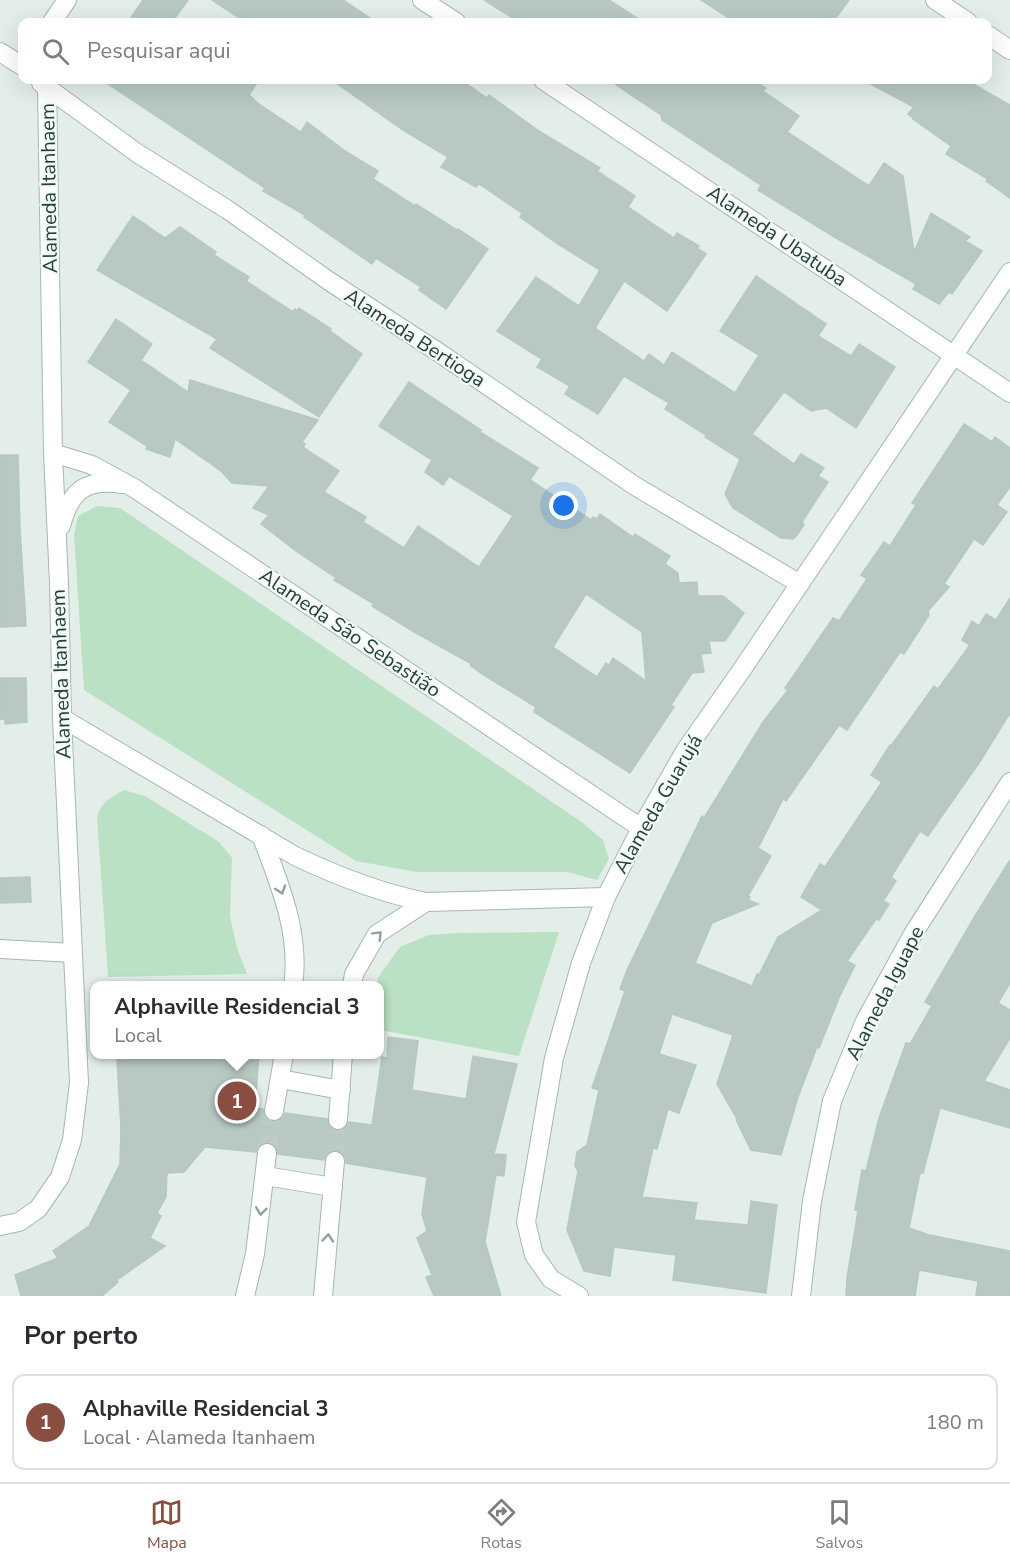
<!DOCTYPE html>
<html lang="pt">
<head>
<meta charset="utf-8">
<style>
  body { margin:0; font-family:"Nunito Sans",sans-serif; background:#f7f7f7; color:#2b2b33 }
  .you { position:absolute; left:564px; top:506px; width:21px; height:21px; margin:-15px; border:4px solid #fff; border-radius:50%; background:#1a73e8; box-shadow:0 0 0 9px #1a73e833 }
  .badge { display:grid; place-items:center; width:39px; height:39px; border-radius:50%; background:#8a4e40; color:#fff; font-size:20px; font-weight:700 }
  .pin { position:absolute; translate:-50% -50%; border:3px solid #fff; box-shadow:0 2px 6px #0006 }
  .popup { position:absolute; left:90px; top:981px; width:294px; height:78px; box-sizing:border-box; display:grid; place-content:center; border-radius:12px; background:#fff; filter:drop-shadow(0 2px 4px #0005); font-size:20px; white-space:nowrap; color:#7c7c81 }
  .popup b { font-size:22px; color:#2b2b33 }
  .popup::after { content:''; position:absolute; left:50%; top:100%; margin-left:-12px; border:12px solid transparent; border-top-color:#fff }
  .list { margin:0; padding:0; list-style:none }
  h2 { display:flex; justify-content:space-between; align-items:center; height:78px; margin:0; padding:0 24px; font-size:26px }
  h2 small { font-size:20px; font-weight:400; color:#7c7c81 }
  .list li { display:grid; grid-template-columns:39px 1fr auto; gap:18px; align-items:center; box-sizing:border-box; height:96px; margin:0 12px 12px; padding:0 12px; border:2px solid #e1e1e2; border-radius:12px }
  .list b { display:block; font-size:22px; white-space:nowrap }
  .list p { margin:0; font-size:20px; white-space:nowrap; color:#7c7c81 }
  .list em { font-size:20px; font-style:normal; color:#7c7c81 }
  .icon { flex:none; width:33px; height:33px; fill:none; stroke:currentColor; stroke-width:2; stroke-linecap:round; stroke-linejoin:round }
  .map { position:relative; flex:none; width:1010px; height:1296px; overflow:hidden }
  .search { position:absolute; background:#fff; box-shadow:0 6px 24px #0002; left:18px; right:18px; top:18px; height:66px; display:flex; align-items:center; gap:15px; box-sizing:border-box; padding:0 21px; border-radius:12px; color:#7c7c81; font-size:22px }
  .sheet { height:186px; background:#fff }
  nav { display:flex; justify-content:space-around; align-items:center; box-sizing:border-box; height:84px; border-top:2px solid #e1e1e2; background:#fff; font-size:16px; color:#7c7c81 }
  nav a { display:grid; justify-items:center; gap:3px }
  nav .on { color:#8a4e40 }
  .map>svg:first-child { display:block }
  .green { fill:#bae1c4 }
  .building { fill:#b8c9c2; stroke:#b5c9c0; stroke-width:1.5; fill-rule:evenodd }
  .lines { fill:none; stroke-linecap:round; stroke-linejoin:round }
  .street-tunnel { stroke:#bccbc6; stroke-width:18; stroke-dasharray:18 9; stroke-linecap:butt }
  .street-casing { stroke:#a5b7b0; stroke-width:20 }
  .street { stroke:#fff; stroke-width:18 }
  .oneway { stroke:#90a09c }
  .labels { text-anchor:middle; dominant-baseline:central; stroke-width:4.5; stroke-linejoin:round; paint-order:stroke }
  .street-label { font-size:20px; fill:#214138; stroke:#f4faf7 }
</style>
</head>
<body>
<div class="map">
<svg width="1010" height="1296" viewBox="0 0 1010 1296">
  <rect width="100%" height="100%" fill="#e3eee9"/>
  <g class="green">
    <path d="M97,506L120,508L583,823L603,840L609,859L597,880L567,872H417L356,861L84,690L74,534L78,516Z"/>
    <path d="M124,790L145,796L219,842L232,858L230,916L237,948L247,974L108,977L97,817C101,802 111,797 124,790Z"/>
    <path d="M559,932L519,1056L380,1030V986L376,985L379,976L400,947L429,935L456,933Z"/>
  </g>
  <g class="building">
    <path d="M143,0H188L172,22H128Z"/>
    <path d="M212,0H343L376,22H245Z"/>
    <path d="M484,0H609L643,22H519Z"/>
    <path d="M701,0H849L833,22H735Z"/>
    <path d="M102,80H259L249,95L259,104L301,132L307,122L345,151L378,171L373,179L415,206L416,204L457,230L458,229L488,249L446,309L419,290L421,287L376,258L372,264L304,217L305,215L263,191L265,188Z"/>
    <path d="M332,80H461L487,98L489,95L539,131L600,168L597,171L635,196L628,207L674,238L677,233L699,246L697,248L706,254L667,311L624,281L595,328L644,361L649,354L664,365L672,352L735,393L759,355L720,331L756,276L826,324L818,336L851,356L859,344L895,367L856,428L826,408L811,411L784,392L752,434L794,464L801,454L824,468L818,476L828,482L802,522L804,525L797,535L793,539L781,538L733,508L725,494L740,459L705,437L706,435L665,409L669,403L624,376L598,414L565,394L570,386L537,367L542,359L497,331L536,277L579,306L600,270L558,244L520,217L522,213L479,184L476,187L441,167L448,157L403,130Z"/>
    <path d="M609,80H754L766,88L763,91L799,116L787,132L869,186L884,163L903,176L914,252L931,213L970,237L965,241L982,251L952,294L949,292L939,304L913,289L916,284L836,238L758,190L761,185L662,120L661,115Z"/>
    <path d="M863,80H966L1010,105V198L986,181L988,179L946,154L951,146L913,119V118L908,114L914,107Z"/>
    <path d="M133,216L165,238L180,227L216,252L214,255L249,277L246,281L293,312L295,309L297,311L299,308L331,329L330,331L362,354L319,417L210,348L217,339L97,270Z"/>
    <path d="M116,319L152,344L141,360L188,392L190,380L318,420L302,442L305,444L303,447L339,471L324,492L366,517L363,522L404,548L418,526L479,567L513,516L449,476L443,485L425,472L432,460L379,426L409,382L481,430L480,432L538,468L530,480L591,520L593,517L597,519L600,514L633,537L635,534L670,556L665,564L678,573L679,583L697,582L698,596H723L744,613L725,641H709L711,653L701,654L704,672L692,673L671,705L674,707L630,773L534,712L536,707L487,677L471,666L470,663L416,633L372,606L374,604L334,580L336,578L296,551L261,524L269,515L253,508L269,486L232,483L221,471L175,439L170,457L146,449L147,446L109,422L131,390L88,362ZM586,594L642,632L646,681L613,658L609,665L606,663L597,677L553,647Z"/>
    <path d="M964,424L992,442L995,437L1010,448V487L997,505L1007,512L983,545L974,539L944,584L949,587L928,611L929,615L904,654L900,652L847,730L839,725L786,801L783,799L758,848L771,856L748,896L750,897L748,900L758,904L712,923L695,963L752,986L757,974L759,975L778,937L822,910L801,897L820,864L825,867L882,782L871,775L890,745L891,746L934,686L938,689L970,645L962,640L972,621L979,626L986,614L996,620L1010,598V713L981,760L928,836L920,831L891,877L896,881L883,901L889,904L879,920L876,919L847,961L855,965L839,998L819,1048L817,1047L798,1097L781,1155L751,1150L736,1120L737,1119L717,1084L733,1035L672,1014L659,1054L696,1065L679,1113L668,1109L657,1149L653,1148L642,1197L697,1203L694,1220L748,1225L751,1201L777,1205L766,1293L673,1280L676,1255L614,1247L610,1276L584,1271L567,1230L578,1171L575,1166L577,1152L587,1145L599,1090L592,1088L625,991L620,989L627,970L702,816L704,818L763,722L788,690L785,688L833,618L839,621L867,579L861,575L884,542L890,546L916,505L912,503Z"/>
    <path d="M0,455H18L20,528L26,626L0,627Z"/>
    <path d="M0,678H26L27,722L5,724V719H0Z"/>
    <path d="M1010,860V983L998,1003L1010,1010V1038L984,1081L1010,1090V1128L940,1108L923,1173H920L909,1228L929,1235L1010,1251V1296H976L978,1281L919,1270L915,1296H846L847,1278L858,1211L855,1210L862,1170L866,1171L879,1118L906,1043L910,1044L932,1006L925,1002L975,916Z"/>
    <path d="M30,877L31,902L0,903V878Z"/>
    <path d="M388,1037L418,1041L412,1090L466,1099L473,1056L517,1064L494,1154L506,1155L504,1176L496,1175L485,1242L501,1296H434L426,1277L432,1275L417,1238L427,1231L422,1214L427,1177L346,1163L345,1156L337,1150L330,1151L324,1160L278,1154L274,1144L268,1142L258,1146L256,1152L205,1147L184,1172L167,1173L166,1197L157,1213L161,1216L150,1238L165,1246L117,1280L118,1282L102,1296H21L15,1275L58,1258L53,1251L89,1226L120,1164L121,1128L117,1059L119,1058L118,1055L259,1054L255,1108L263,1109L266,1119L273,1122L282,1119L285,1113L327,1119L331,1129L338,1131L343,1130L349,1122L372,1125L382,1057L387,1058Z"/>
  </g>
  <g class="lines">
    <g class="street-tunnel">
      <path d="M267,1153L274,1111"/>
      <path d="M335,1161L338,1120"/>
    </g>
    <defs>
      <g id="street">
        <path d="M422,0L456,22"/>
        <path d="M935,0L968,22"/>
        <path d="M52,22L67,0"/>
        <path d="M988,35L1010,50"/>
        <path d="M0,52L22,66"/>
        <path d="M543,80L1010,393"/>
        <path d="M41,83L137,153L228,210L329,281L438,352L635,486L800,584"/>
        <path d="M53,453L92,465L134,488L641,828"/>
        <path d="M61,526C70,491 85,478 123,484"/>
        <path d="M62,718L295,856C337,876 380,893 426,902L606,897"/>
        <path d="M261,835C279,883 301,933 293,986"/>
        <path d="M0,949L73,953"/>
        <path d="M352,986L354,974L377,934L426,902"/>
        <path d="M280,1079L341,1090"/>
        <path d="M274,1111L284,1054"/>
        <path d="M338,1120L343,1054"/>
        <path d="M265,1176L333,1187"/>
        <path d="M0,1226L19,1222L38,1209L60,1177L72,1140L79,1083L62,718L59,583L53,453L47,87"/>
        <path d="M245,1296L255,1254L267,1153"/>
        <path d="M323,1296L335,1161"/>
        <path d="M579,1296L551,1279L534,1255L526,1222L554,1058L581,963L606,897L641,828L685,751L743,668L1010,272"/>
        <path d="M801,1296L812,1201L832,1101L865,1021L913,934L1010,782"/>
      </g>
    </defs>
    <use href="#street" class="street-casing"/>
    <use href="#street" class="street"/>
  </g>
  <defs><path id="oneway-chevron" d="M-2-3.5L2.5 0L-2 3.5" fill="none" stroke-width="1.6" stroke-linecap="round" stroke-linejoin="round" transform="scale(1.5)"/></defs>
  <g class="oneway">
    <use href="#oneway-chevron" transform="translate(281 890) rotate(72)"/>
    <use href="#oneway-chevron" transform="translate(378 935) rotate(-45)"/>
    <use href="#oneway-chevron" transform="translate(261 1211) rotate(97)"/>
    <use href="#oneway-chevron" transform="translate(328 1238) rotate(-85)"/>
  </g>
  <g class="labels">
    <g class="street-label">
      <text transform="translate(49 188) rotate(-91)">Alameda Itanhaem</text>
      <text transform="translate(777 236) rotate(34)">Alameda Ubatuba</text>
      <text transform="translate(415 338) rotate(33)">Alameda Bertioga</text>
      <text transform="translate(350 633) rotate(34)">Alameda São Sebastião</text>
      <text transform="translate(61 674) rotate(-92)">Alameda Itanhaem</text>
      <text transform="translate(658 804) rotate(-60)">Alameda Guarujá</text>
      <text transform="translate(885 993) rotate(-63)">Alameda Iguape</text>
    </g>
  </g>
</svg>
<div class="you"></div>
<div class="pin badge" style="left:237px;top:1101px">1</div>
<div class="popup"><b>Alphaville Residencial 3</b>Local</div>
<div class="search"><svg class="icon" aria-label="search" viewBox="0 0 24 24"><circle cx="10" cy="10" r="6"/><path d="M15 15l6 6"/></svg>Pesquisar aqui</div>
</div>
<section class="sheet">
<h2>Por perto<small></small></h2>
<ul class="list">
<li><span class="badge">1</span><div><b>Alphaville Residencial 3</b><p>Local · Alameda Itanhaem</p></div><em>180 m</em></li>
</ul>
</section>
<nav>
<a class="on"><svg class="icon" aria-label="map" viewBox="0 0 24 24"><path d="M3 6l6-2 6 2 6-2v14l-6 2-6-2-6 2zM9 4v14M15 6v14"/></svg>Mapa</a>
<a><svg class="icon" aria-label="directions" viewBox="0 0 24 24"><path d="M12 3l9 9-9 9-9-9zM9 14v-3h6M13 9l2 2-2 2"/></svg>Rotas</a>
<a><svg class="icon" aria-label="saved" viewBox="0 0 24 24"><path d="M7 4h10v16l-5-4-5 4z"/></svg>Salvos</a>
</nav>
</body>
</html>
